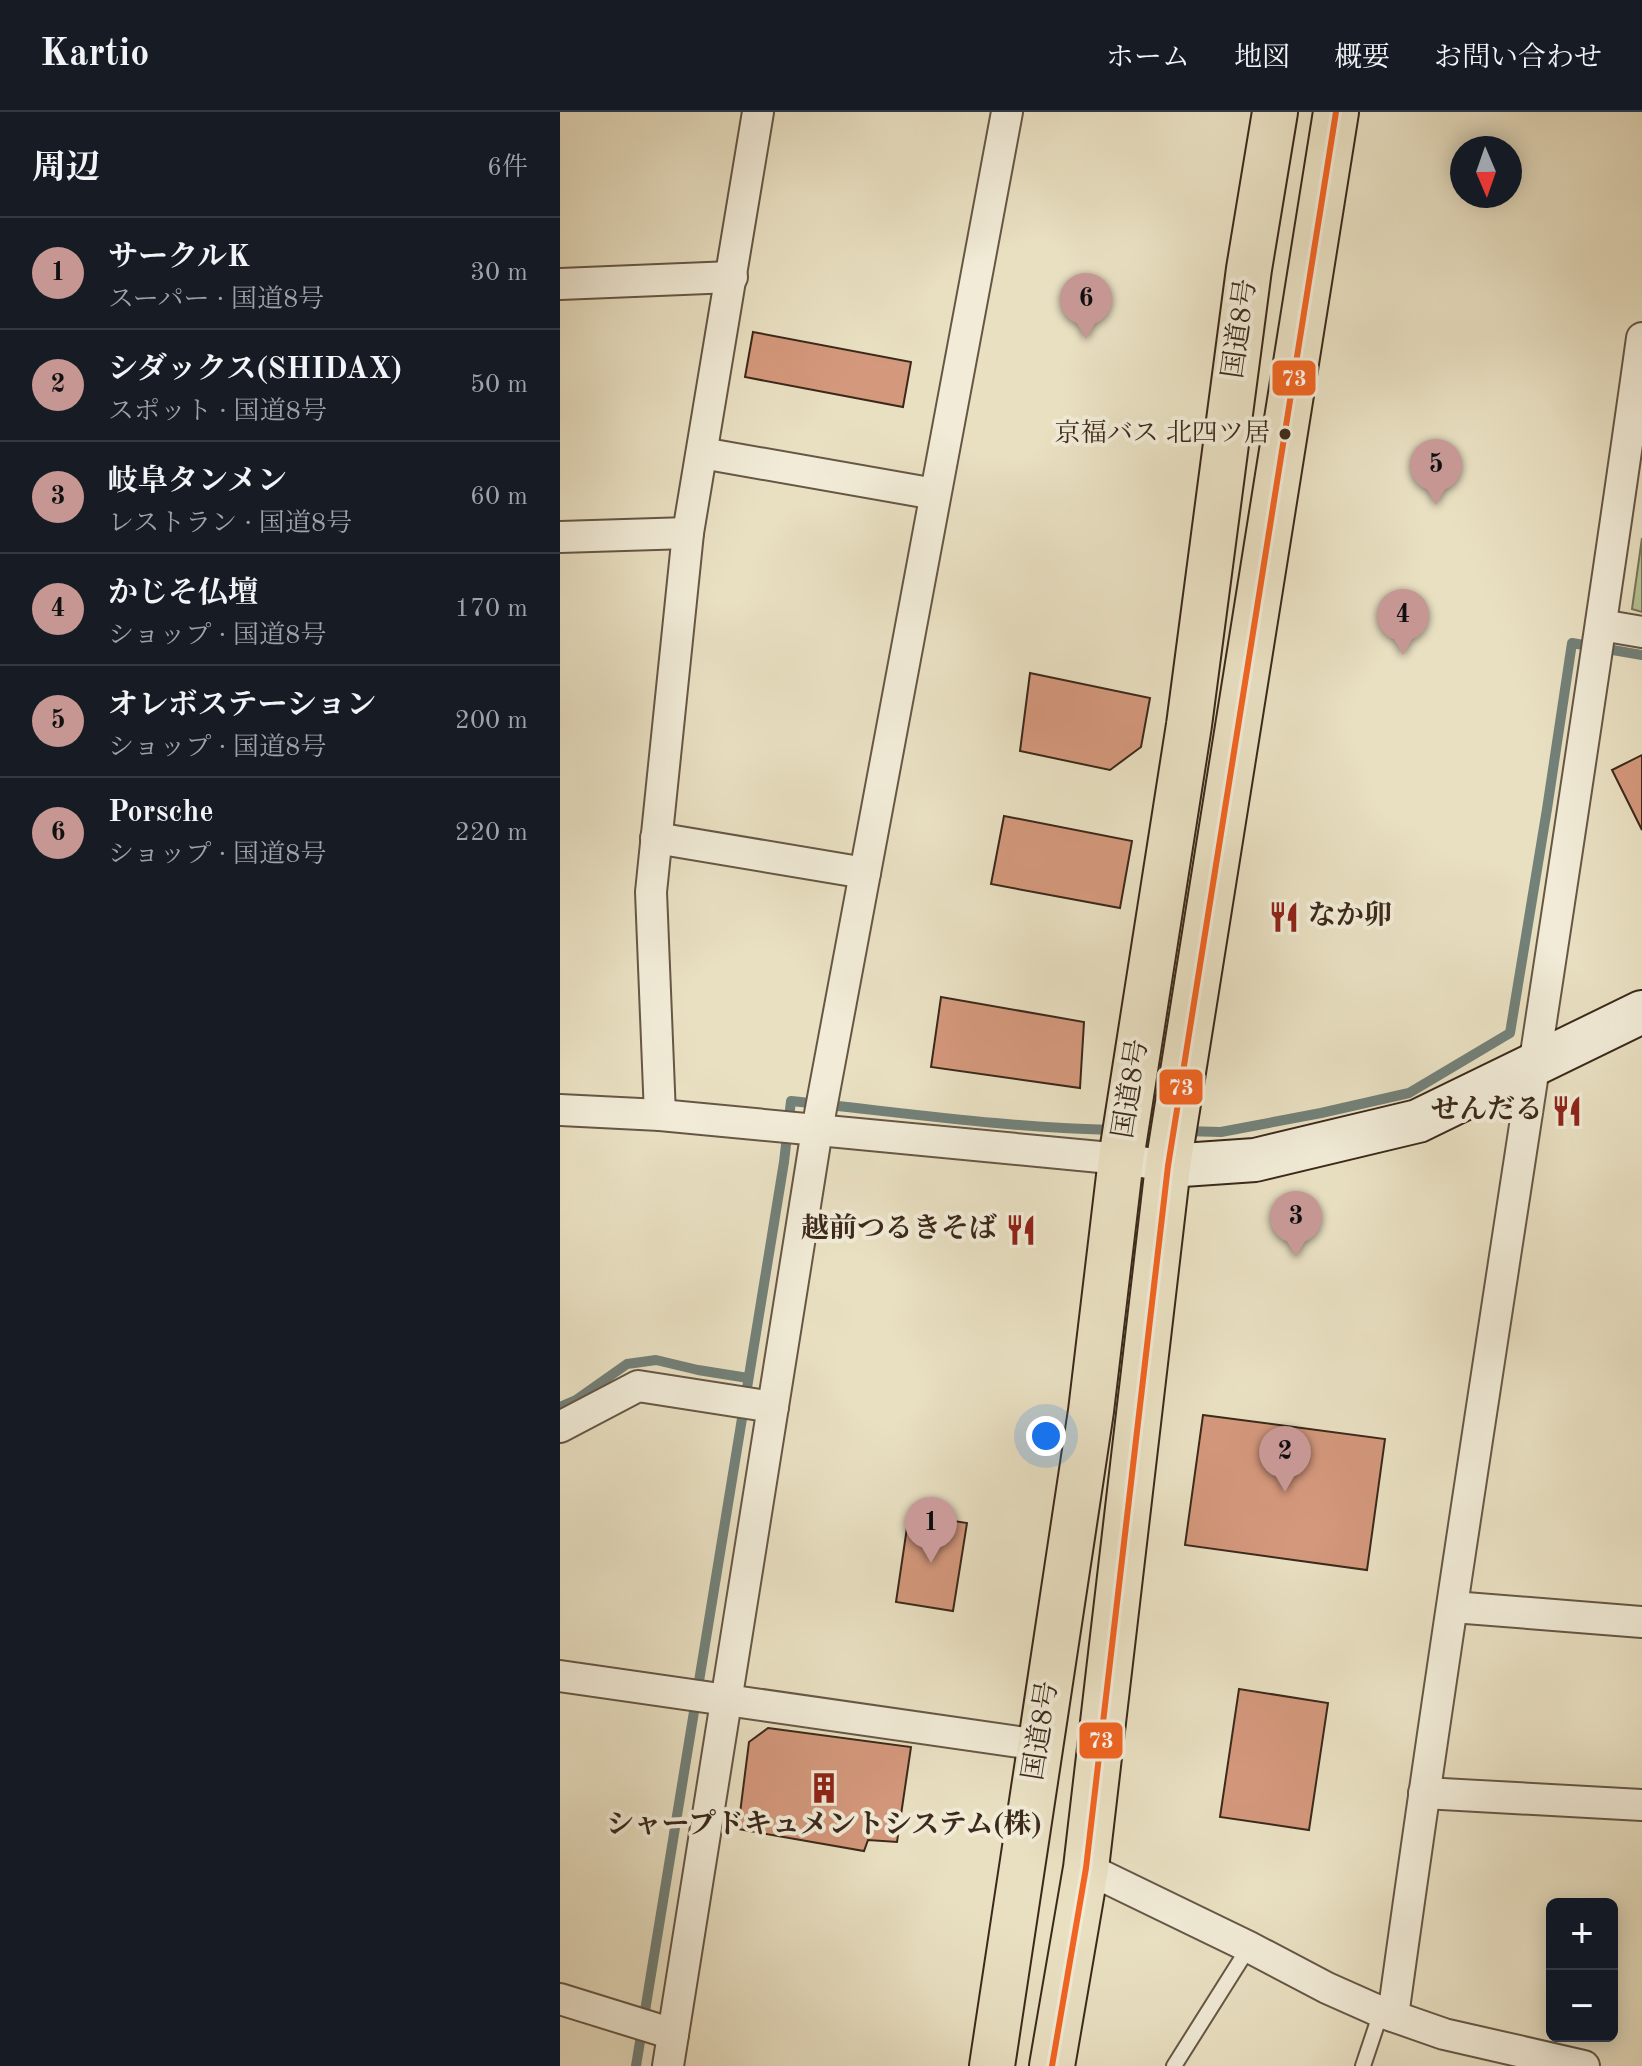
<!DOCTYPE html>
<html lang="ja">
<head>
<meta charset="utf-8">
<style>
  body { margin:0; font-family:"Old Standard TT","Noto Serif JP",serif; background:#20242c; color:#f1f3f6 }
  .controls { position:absolute; right:24px; bottom:24px; display:grid; overflow:hidden; border-radius:12px; box-shadow:0 4px 20px #0003 }
  .controls button { width:72px; height:72px; display:grid; place-items:center; padding:0; border:0; border-bottom:2px solid #363941; background:#171b24; color:#f1f3f6; font:40px sans-serif }
  .compass { position:absolute; left:890px; top:24px; width:72px; height:72px; border-radius:50%; background:#171b24; box-shadow:0 4px 20px #0003; rotate:178deg }
  .you { position:absolute; left:486px; top:1324px; width:28px; height:28px; margin:-20px; border:6px solid #fff; border-radius:50%; background:#1a73e8; box-shadow:0 0 0 12px #1a73e833 }
  .badge { display:grid; place-items:center; width:52px; height:52px; border-radius:50%; background:#c59692; color:#111; font-size:26px; font-weight:700 }
  .pin { position:absolute; translate:-50% -66px; filter:drop-shadow(0 2px 4px #0008) }
  .pin::after { content:''; position:absolute; top:42px; width:28px; height:24px; background:inherit; clip-path:polygon(0 0,100% 0,50% 100%) }
  .list { margin:0; padding:0; list-style:none }
  h2 { display:flex; justify-content:space-between; align-items:center; height:104px; margin:0; padding:0 32px; font-size:34px }
  h2 small { font-size:26px; font-weight:400; color:#9ea1a6 }
  .list li { display:grid; grid-template-columns:52px 1fr auto; gap:24px; align-items:center; box-sizing:border-box; height:112px; padding:0 32px; border-top:2px solid #363941 }
  .list b { display:block; font-size:30px; white-space:nowrap }
  .list p { margin:0; font-size:26px; white-space:nowrap; color:#9ea1a6 }
  .list em { font-size:26px; font-style:normal; color:#9ea1a6 }
  .map { position:relative; flex:none; width:1082px; height:1954px; overflow:hidden }
  header { display:flex; align-items:center; gap:48px; box-sizing:border-box; height:112px; padding:0 40px; background:#171b24; border-bottom:2px solid #363941 }
  header strong { font-size:38px }
  nav { display:flex; gap:44px; margin-inline-start:auto; font-size:28px }
  main { display:flex }
  aside { flex:1; background:#171b24 }
  .map>svg:first-child { display:block }
  .green { fill:#b4c395; stroke:#787658; stroke-width:2 }
  .lines { fill:none; stroke-linecap:round; stroke-linejoin:round }
  .stream { stroke:#738179; stroke-width:10 }
  .building { fill:#d4987c; stroke:#3b291b; stroke-width:2 }
  .lane-casing { stroke:#665745; stroke-width:18 }
  .street-casing { stroke:#665745; stroke-width:34 }
  .secondary-casing { stroke:#3b291b; stroke-width:46 }
  .highway-casing { stroke:#3b291b; stroke-width:48 }
  .lane { stroke:#f1ebd7; stroke-width:14 }
  .street { stroke:#f1ebd7; stroke-width:30 }
  .secondary { stroke:#f1ebd7; stroke-width:42 }
  .highway { stroke:#e9e0c2; stroke-width:44 }
  .bus-1-casing { stroke:#f1ebd7; stroke-width:12 }
  .bus-1 { stroke:#f26522; stroke-width:6 }
  .bus-dot { fill:#3b291b; stroke:#f1ebd7; stroke-width:3 }
  .labels { text-anchor:middle; dominant-baseline:central; stroke-width:8; stroke-linejoin:round; paint-order:stroke }
  .bus-label { font-size:26px; fill:#3b291b; stroke:#f1ebd7; text-anchor:end }
  .street-label { font-size:28px; fill:#3b291b; stroke:#f1ebd7 }
  .poi-label { font-size:28px; font-weight:bold; fill:#3b291b; stroke:#f1ebd7; text-anchor:end }
  .line-badge { stroke:#f1ebd7; stroke-width:3 }
  .badge-label { font-size:22px; text-anchor:middle; font-weight:bold; fill:#fff }
</style>
</head>
<body>
<header>
<strong>Kartio</strong>
<nav><a>ホーム</a><a>地図</a><a>概要</a><a>お問い合わせ</a></nav>
</header>
<main>
<aside>
<h2>周辺<small>6件</small></h2>
<ul class="list">
<li><span class="badge">1</span><div><b>サークルK</b><p>スーパー · 国道8号</p></div><em>30 m</em></li>
<li><span class="badge">2</span><div><b>シダックス(SHIDAX)</b><p>スポット · 国道8号</p></div><em>50 m</em></li>
<li><span class="badge">3</span><div><b>岐阜タンメン</b><p>レストラン · 国道8号</p></div><em>60 m</em></li>
<li><span class="badge">4</span><div><b>かじそ仏壇</b><p>ショップ · 国道8号</p></div><em>170 m</em></li>
<li><span class="badge">5</span><div><b>オレボステーション</b><p>ショップ · 国道8号</p></div><em>200 m</em></li>
<li><span class="badge">6</span><div><b>Porsche</b><p>ショップ · 国道8号</p></div><em>220 m</em></li>
</ul>
</aside>
<div class="map">
<svg width="1082" height="1954" viewBox="0 0 1082 1954">
  <rect width="100%" height="100%" fill="#e9e0c2"/>
  <filter id="stains"><feTurbulence type="fractalNoise" baseFrequency=".0025" numOctaves="4"/><feColorMatrix values="0 0 0 0 .2 0 0 0 0 .09 0 0 0 0 .02 0 0 0 .5 -.17"/></filter>
  <radialGradient id="worn" r=".72"><stop offset=".6" stop-color="#630" stop-opacity="0"/><stop offset="1" stop-color="#630" stop-opacity=".3"/></radialGradient>
  <path class="green" d="M1082,426V500L1072,497Z"/>
  <g class="lines">
    <g class="stream">
      <path d="M623,1019L661,1020L761,1001L849,981L950,921L987,697L1012,531L1082,543"/>
      <path d="M0,1295L16,1288L67,1252L96,1248L138,1258L188,1266"/>
      <path d="M76,1954L224,1050L231,989C339,1000 447,1016 555,1018"/>
    </g>
  </g>
  <g class="building">
    <path d="M193,220L351,250L343,295L185,265Z"/>
    <path d="M470,561L590,586L581,635L550,658L460,639Z"/>
    <path d="M1082,643V718L1052,658Z"/>
    <path d="M444,704L572,729L560,796L431,772Z"/>
    <path d="M381,885L524,910L520,976L371,955Z"/>
    <path d="M643,1303L825,1327L807,1458L625,1433Z"/>
    <path d="M349,1402L407,1411L393,1499L336,1490Z"/>
    <path d="M679,1577L768,1591L749,1718L660,1705Z"/>
    <path d="M208,1616L351,1635L337,1730L308,1728L304,1739L178,1717L189,1630Z"/>
  </g>
  <g class="lines">
    <defs>
      <g id="lane">
        <path d="M614,1954L689,1835"/>
        <path d="M803,1954L821,1900"/>
      </g>
      <g id="street">
        <path d="M0,172L172,165"/>
        <path d="M142,341L375,382"/>
        <path d="M0,425L128,421"/>
        <path d="M1041,513L1082,520"/>
        <path d="M96,726L305,761"/>
        <path d="M0,998L100,1003L561,1047L608,1054"/>
        <path d="M100,1003L91,780L128,421L198,0"/>
        <path d="M0,1315L78,1274L213,1295"/>
        <path d="M893,1495L1082,1510"/>
        <path d="M0,1564L480,1633"/>
        <path d="M864,1681L1082,1693"/>
        <path d="M526,1756L689,1835L767,1876L821,1900L884,1922L1024,1954"/>
        <path d="M0,1887L113,1922"/>
        <path d="M833,1904C910,1344 1004,786 1082,226"/>
        <path d="M108,1954L257,1018L447,0"/>
      </g>
      <path id="secondary" d="M608,1054L695,1048L858,1009L1082,900"/>
      <g id="highway">
        <path d="M432,1954L531,1299L561,1047L629,613L689,157L715,0"/>
        <path d="M492,1954L526,1756L608,1054L776,0"/>
      </g>
    </defs>
    <use href="#lane" class="lane-casing"/>
    <use href="#street" class="street-casing"/>
    <use href="#secondary" class="secondary-casing"/>
    <use href="#highway" class="highway-casing"/>
    <use href="#lane" class="lane"/>
    <use href="#street" class="street"/>
    <use href="#secondary" class="secondary"/>
    <use href="#highway" class="highway"/>
    <defs>
      <path id="bus-1" d="M492,1954L526,1756L608,1054L776,0"/>
    </defs>
    <use href="#bus-1" class="bus-1-casing"/>
    <use href="#bus-1" class="bus-1"/>
  </g>
  <defs>
    <symbol id="restaurant-bare" viewBox="-9 -9 18 18"><path d="M-5-6h1v4h1v-4h1v4h1v-4h1v5L-1.5 .5V6h-2V.5L-5-1ZM5-6V6H3V1.5H1.5Q1.5-4 5-6Z" fill="#8f2418" stroke="#f1ebd7" stroke-width="2.5" paint-order="stroke"/></symbol>
    <symbol id="building-bare" viewBox="-9 -9 18 18"><path d="M-4-6H4V6H1V3H-1V6H-4ZM-2.5-4.3h1.7v1.8h-1.7ZM.8-4.3h1.7v1.8H.8ZM-2.5-1h1.7V.8h-1.7ZM.8-1h1.7V.8H.8Z" fill="#8f2418" stroke="#f1ebd7" stroke-width="2.5" paint-order="stroke"/></symbol>
  </defs>
  <g fill-rule="evenodd">
    <use href="#restaurant-bare" x="702" y="783" width="44" height="44"/>
    <use href="#restaurant-bare" x="985" y="977" width="44" height="44"/>
    <use href="#restaurant-bare" x="439" y="1096" width="44" height="44"/>
    <use href="#building-bare" x="242" y="1654" width="44" height="44"/>
  </g>
  <circle class="bus-dot" cx="725" cy="322" r="7"/>
  <g class="labels">
    <g class="bus-label">
      <text x="710" y="322">京福バス 北四ツ居</text>
    </g>
    <g class="street-label">
      <text transform="translate(681 217) rotate(-82)">国道8号</text>
      <text transform="translate(572 977) rotate(-81)">国道8号</text>
      <text transform="translate(482 1619) rotate(-81)">国道8号</text>
    </g>
    <g class="poi-label">
      <text x="748" y="805" text-anchor="start">なか卯</text>
      <text x="983" y="999">せんだる</text>
      <text x="437" y="1118">越前つるきそば</text>
      <text x="264" y="1714" text-anchor="middle">シャープドキュメントシステム(株)</text>
    </g>
  </g>
  <g class="line-badge">
    <rect x="711" y="247" width="46" height="38" rx="8" fill="#f26522"/>
    <rect x="598" y="956" width="46" height="38" rx="8" fill="#f26522"/>
    <rect x="518" y="1609" width="46" height="39" rx="8" fill="#f26522"/>
  </g>
  <g class="badge-label">
    <text x="734" y="274">73</text>
    <text x="621" y="983">73</text>
    <text x="541" y="1636">73</text>
  </g>
  <rect width="100%" height="100%" filter="url(#stains)"/>
  <rect width="100%" height="100%" fill="url(#worn)"/>
</svg>
<div class="controls">
<button>+</button>
<button>−</button>
</div>
<svg class="compass" viewBox="-18 -18 36 36"><path d="M0-13l5 13h-10z" fill="#e53935"/><path d="M0 13l5-13h-10z" fill="#9ea1a6"/></svg>
<div class="you"></div>
<div class="pin badge" style="left:371px;top:1451px">1</div>
<div class="pin badge" style="left:725px;top:1380px">2</div>
<div class="pin badge" style="left:736px;top:1145px">3</div>
<div class="pin badge" style="left:843px;top:543px">4</div>
<div class="pin badge" style="left:876px;top:393px">5</div>
<div class="pin badge" style="left:526px;top:227px">6</div>
</div>
</main>
</body>
</html>
